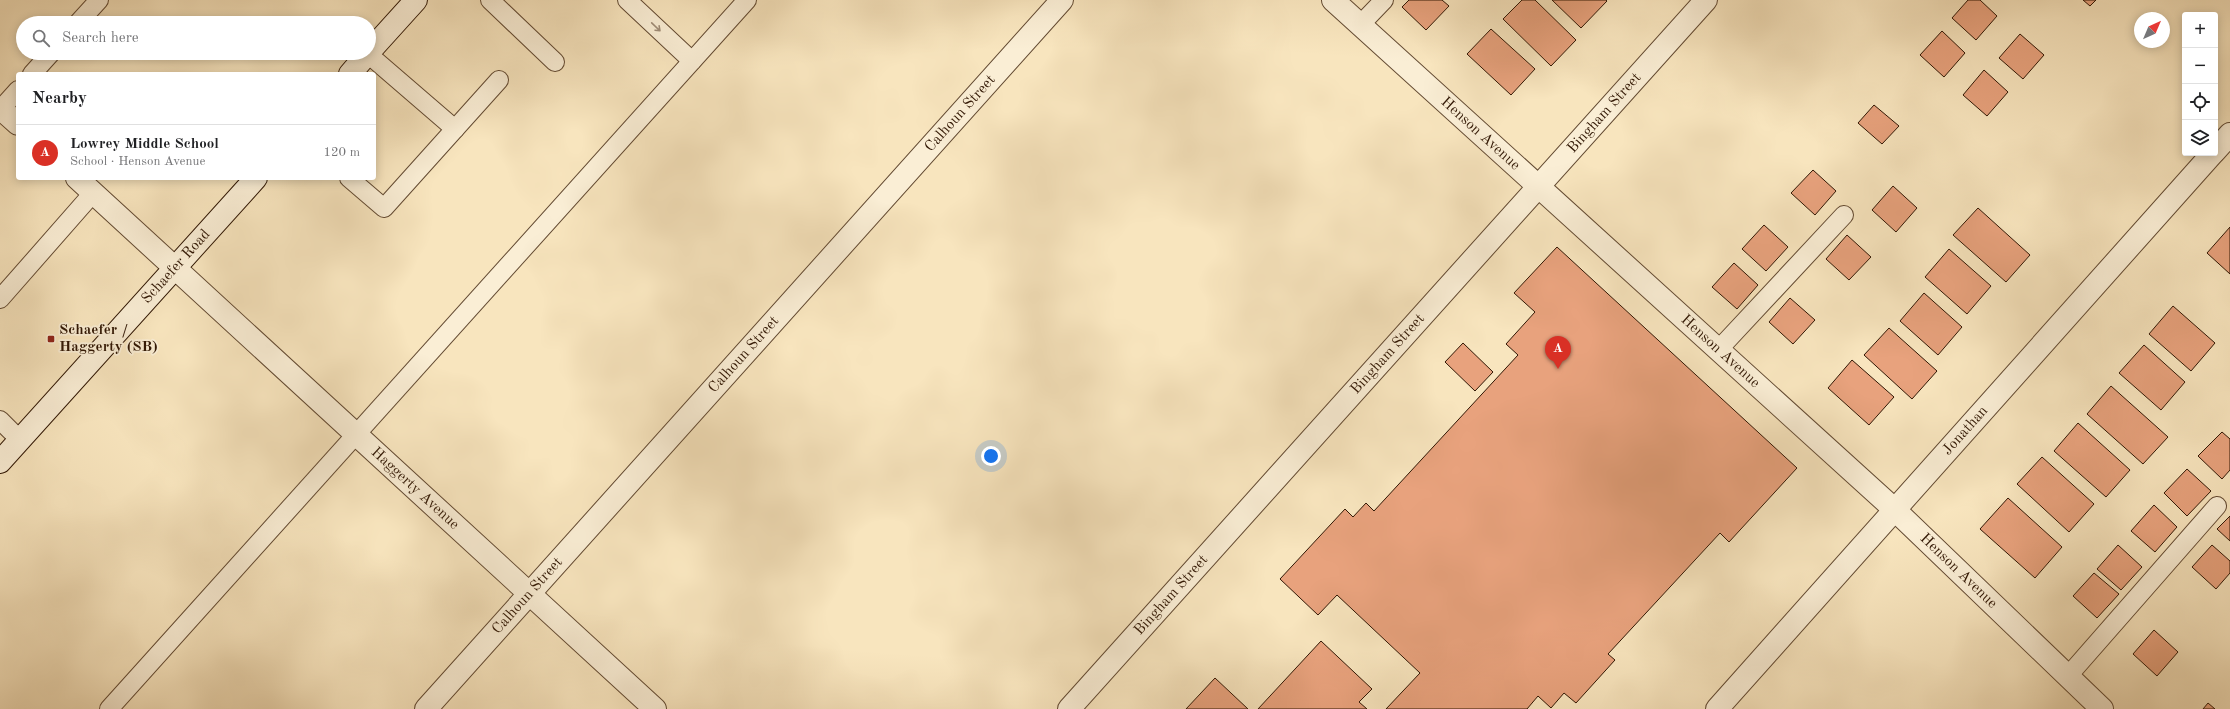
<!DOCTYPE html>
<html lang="en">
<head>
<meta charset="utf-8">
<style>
  body { margin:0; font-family:"Old Standard TT",serif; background:#f6f6f6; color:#202124 }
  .controls { position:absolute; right:12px; top:12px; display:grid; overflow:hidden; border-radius:4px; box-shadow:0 2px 10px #0003 }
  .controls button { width:36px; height:36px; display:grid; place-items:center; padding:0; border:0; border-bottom:1px solid #e0e0e0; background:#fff; color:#202124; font:20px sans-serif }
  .compass { position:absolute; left:2134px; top:12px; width:36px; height:36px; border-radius:50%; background:#fff; box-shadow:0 2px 10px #0003; rotate:44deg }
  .you { position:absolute; left:991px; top:456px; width:14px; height:14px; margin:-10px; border:3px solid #fff; border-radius:50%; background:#1a73e8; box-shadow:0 0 0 6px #1a73e833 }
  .badge { display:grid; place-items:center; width:26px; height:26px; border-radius:50%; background:#d93025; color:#fff; font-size:13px; font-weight:700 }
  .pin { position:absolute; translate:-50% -33px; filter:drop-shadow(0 1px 2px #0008) }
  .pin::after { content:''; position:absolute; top:21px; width:14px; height:12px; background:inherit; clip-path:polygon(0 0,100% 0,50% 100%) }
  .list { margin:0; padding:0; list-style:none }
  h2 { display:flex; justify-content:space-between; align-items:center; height:52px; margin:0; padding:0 16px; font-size:17px }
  h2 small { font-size:13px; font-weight:400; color:#757577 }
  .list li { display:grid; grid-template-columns:26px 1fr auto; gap:12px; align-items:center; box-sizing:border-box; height:56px; padding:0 16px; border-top:1px solid #e0e0e0 }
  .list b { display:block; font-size:15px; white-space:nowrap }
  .list p { margin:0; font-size:13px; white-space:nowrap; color:#757577 }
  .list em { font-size:13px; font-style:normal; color:#757577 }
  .icon { flex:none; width:22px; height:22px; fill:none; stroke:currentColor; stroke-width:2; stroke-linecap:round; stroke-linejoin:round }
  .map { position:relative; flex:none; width:2230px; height:709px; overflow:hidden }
  .search { position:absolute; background:#fff; box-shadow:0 2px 10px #0003; left:16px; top:16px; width:360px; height:44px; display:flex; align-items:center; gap:10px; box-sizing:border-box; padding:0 14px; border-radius:22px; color:#757577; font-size:15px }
  .panel { position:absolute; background:#fff; box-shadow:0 2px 10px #0003; left:16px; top:72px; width:360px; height:108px; border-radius:4px }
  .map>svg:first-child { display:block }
  .building { fill:#e8a27d; stroke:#311704 }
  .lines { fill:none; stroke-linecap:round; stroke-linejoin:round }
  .lane-casing { stroke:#634a32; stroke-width:20 }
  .street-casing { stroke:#634a32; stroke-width:24 }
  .secondary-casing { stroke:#311704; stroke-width:24 }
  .lane { stroke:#faeed5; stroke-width:18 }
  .street { stroke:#faeed5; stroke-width:22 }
  .secondary { stroke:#faeed5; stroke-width:22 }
  .oneway { stroke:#a08d77 }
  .poi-dot { fill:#8f2418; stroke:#faeed5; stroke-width:1.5 }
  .labels { text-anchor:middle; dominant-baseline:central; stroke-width:3.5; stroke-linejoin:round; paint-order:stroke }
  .street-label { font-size:15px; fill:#311704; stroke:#faeed5 }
  .poi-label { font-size:15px; font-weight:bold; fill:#311704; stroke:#faeed5; text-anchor:start }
</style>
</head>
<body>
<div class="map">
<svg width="2230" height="709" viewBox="0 0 2230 709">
  <rect width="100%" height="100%" fill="#f8e5be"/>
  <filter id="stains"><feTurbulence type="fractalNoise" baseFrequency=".005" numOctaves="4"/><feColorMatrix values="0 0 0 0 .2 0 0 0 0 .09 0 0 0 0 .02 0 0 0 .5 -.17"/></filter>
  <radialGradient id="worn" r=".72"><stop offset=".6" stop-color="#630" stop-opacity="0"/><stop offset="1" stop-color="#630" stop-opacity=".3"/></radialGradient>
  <g class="building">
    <path d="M1409,0H1442L1449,6L1426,30L1402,7Z"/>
    <path d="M1522,0H1535L1576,40L1551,66L1503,19Z"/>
    <path d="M1552,0H1606L1607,1L1581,28Z"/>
    <path d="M1968,0H1980L1997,16L1976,40L1952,18Z"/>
    <path d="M2083,0H2096L2090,6Z"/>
    <path d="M1491,29L1535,69L1511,95L1467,54Z"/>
    <path d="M1942,31L1965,53L1944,77L1920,55Z"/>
    <path d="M2020,34L2044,55L2023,79L1999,58Z"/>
    <path d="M1984,70L2008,92L1987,116L1963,95Z"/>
    <path d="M1874,105L1899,126L1882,144L1858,123Z"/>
    <path d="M1813,170L1836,191L1815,215L1791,193Z"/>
    <path d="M1893,186L1917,208L1896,232L1872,210Z"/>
    <path d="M1978,208L2030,255L2006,282L1953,235Z"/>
    <path d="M1764,225L1788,247L1766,271L1742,249Z"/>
    <path d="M2230,227V274L2207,253Z"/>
    <path d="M1847,235L1871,257L1849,280L1826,259Z"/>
    <path d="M1557,247L1797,468L1729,542L1720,533L1608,654L1615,660L1576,703L1564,693L1551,708L1538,696L1527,709H1386L1420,673L1337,595L1318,615L1280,579L1345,509L1353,517L1366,503L1374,511L1518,355L1506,344L1535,312L1514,293Z"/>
    <path d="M1949,249L1991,286L1967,314L1925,277Z"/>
    <path d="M1734,263L1758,285L1737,309L1712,287Z"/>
    <path d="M1924,293L1962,327L1938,355L1900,321Z"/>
    <path d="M1790,298L1815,320L1793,344L1769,322Z"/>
    <path d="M2173,306L2215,343L2191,371L2149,334Z"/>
    <path d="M1889,328L1937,371L1912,399L1864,355Z"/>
    <path d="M1463,343L1493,372L1475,391L1445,362Z"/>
    <path d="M2144,345L2185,382L2161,410L2119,373Z"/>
    <path d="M1852,360L1894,397L1869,425L1828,388Z"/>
    <path d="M2111,386L2168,437L2143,464L2087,414Z"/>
    <path d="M2078,423L2130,470L2106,497L2054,451Z"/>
    <path d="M2222,432L2230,439V470L2222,479L2198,456Z"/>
    <path d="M2042,457L2094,504L2069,532L2017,484Z"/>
    <path d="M2187,469L2211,491L2187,516L2164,493Z"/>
    <path d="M2008,498L2062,547L2035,578L1980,529Z"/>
    <path d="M2154,505L2177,527L2155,552L2131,531Z"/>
    <path d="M2230,516V541L2217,529Z"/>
    <path d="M2118,545L2142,567L2121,590L2097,569Z"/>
    <path d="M2212,545L2230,561V573L2216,589L2192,567Z"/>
    <path d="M2094,573L2119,594L2097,618L2073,596Z"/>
    <path d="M2154,630L2178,652L2157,676L2133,654Z"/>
    <path d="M1321,641L1372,689L1359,702L1367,709H1258Z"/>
    <path d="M1215,678L1248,709H1186Z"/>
    <path d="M2208,703L2215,709H2203Z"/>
  </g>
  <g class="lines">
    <defs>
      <g id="lane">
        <path d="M490,0L555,62"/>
        <path d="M627,0L692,61"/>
        <path d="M78,23L99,0"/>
        <path d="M1360,25L1384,0"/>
        <path d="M368,54L455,129"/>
        <path d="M32,74L51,53"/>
        <path d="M0,110L18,90"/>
        <path d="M349,178L384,208L499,80"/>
        <path d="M0,299L93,193"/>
        <path d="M1719,349L1844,215"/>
        <path d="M0,420L20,440"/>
        <path d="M2068,676L2217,506"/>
        <path d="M109,709L747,0"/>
      </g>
      <g id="street">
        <path id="s1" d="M1333,0L1895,510L2102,709"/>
        <path d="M0,108L18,124"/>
        <path d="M2215,151L2230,134"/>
        <path id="s2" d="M77,178L655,709"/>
        <path id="s3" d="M426,709L1062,0"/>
        <path id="s4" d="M1069,709L1706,0"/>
        <path id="s5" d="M1717,709L2213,153"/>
      </g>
      <g id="secondary">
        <path d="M369,52L416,0"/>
        <path d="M350,74L368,53"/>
        <path id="s6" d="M0,462L256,178"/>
      </g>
    </defs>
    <use href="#lane" class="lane-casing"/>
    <use href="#street" class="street-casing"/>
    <use href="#secondary" class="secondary-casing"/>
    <use href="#lane" class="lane"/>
    <use href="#street" class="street"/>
    <use href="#secondary" class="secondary"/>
  </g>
  <defs><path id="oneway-shaft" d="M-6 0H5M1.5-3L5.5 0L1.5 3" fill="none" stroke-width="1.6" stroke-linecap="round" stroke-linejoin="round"/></defs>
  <use class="oneway" href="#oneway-shaft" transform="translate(656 27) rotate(44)"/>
  <rect class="poi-dot" x="47" y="335" width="8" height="8" rx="2"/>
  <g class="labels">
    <g class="street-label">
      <text stroke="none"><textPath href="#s3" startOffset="800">Calhoun Street</textPath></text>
      <text stroke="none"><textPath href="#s4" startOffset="801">Bingham Street</textPath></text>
      <text stroke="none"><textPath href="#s1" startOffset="199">Henson Avenue</textPath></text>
      <text stroke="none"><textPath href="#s6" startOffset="263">Schaefer Road</textPath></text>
      <text stroke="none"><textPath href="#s1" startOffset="523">Henson Avenue</textPath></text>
      <text stroke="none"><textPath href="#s3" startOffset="476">Calhoun Street</textPath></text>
      <text stroke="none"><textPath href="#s4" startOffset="477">Bingham Street</textPath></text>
      <text stroke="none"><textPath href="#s5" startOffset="373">Jonathan</textPath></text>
      <text stroke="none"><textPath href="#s2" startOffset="459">Haggerty Avenue</textPath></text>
      <text stroke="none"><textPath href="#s1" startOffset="847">Henson Avenue</textPath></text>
      <text stroke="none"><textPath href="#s3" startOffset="152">Calhoun Street</textPath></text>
      <text stroke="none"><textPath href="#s4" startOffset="153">Bingham Street</textPath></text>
    </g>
    <g class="poi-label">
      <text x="59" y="330">Schaefer /<tspan x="59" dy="17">Haggerty (SB)</tspan></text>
    </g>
  </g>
  <rect width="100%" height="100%" filter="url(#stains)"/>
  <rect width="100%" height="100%" fill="url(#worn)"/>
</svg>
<div class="controls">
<button>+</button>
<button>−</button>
<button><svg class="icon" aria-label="locate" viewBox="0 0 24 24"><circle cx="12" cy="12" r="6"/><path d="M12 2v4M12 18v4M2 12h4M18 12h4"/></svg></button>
<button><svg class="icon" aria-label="layers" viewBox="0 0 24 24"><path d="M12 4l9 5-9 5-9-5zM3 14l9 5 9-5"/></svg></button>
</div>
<svg class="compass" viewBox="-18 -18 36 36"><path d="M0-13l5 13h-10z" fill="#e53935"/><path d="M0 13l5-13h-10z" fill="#757577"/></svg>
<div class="you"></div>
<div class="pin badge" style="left:1558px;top:369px">A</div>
<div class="search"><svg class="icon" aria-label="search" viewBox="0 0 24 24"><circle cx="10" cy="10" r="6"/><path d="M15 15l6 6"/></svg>Search here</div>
<section class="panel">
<h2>Nearby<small></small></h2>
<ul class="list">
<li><span class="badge">A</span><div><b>Lowrey Middle School</b><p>School · Henson Avenue</p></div><em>120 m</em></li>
</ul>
</section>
</div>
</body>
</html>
